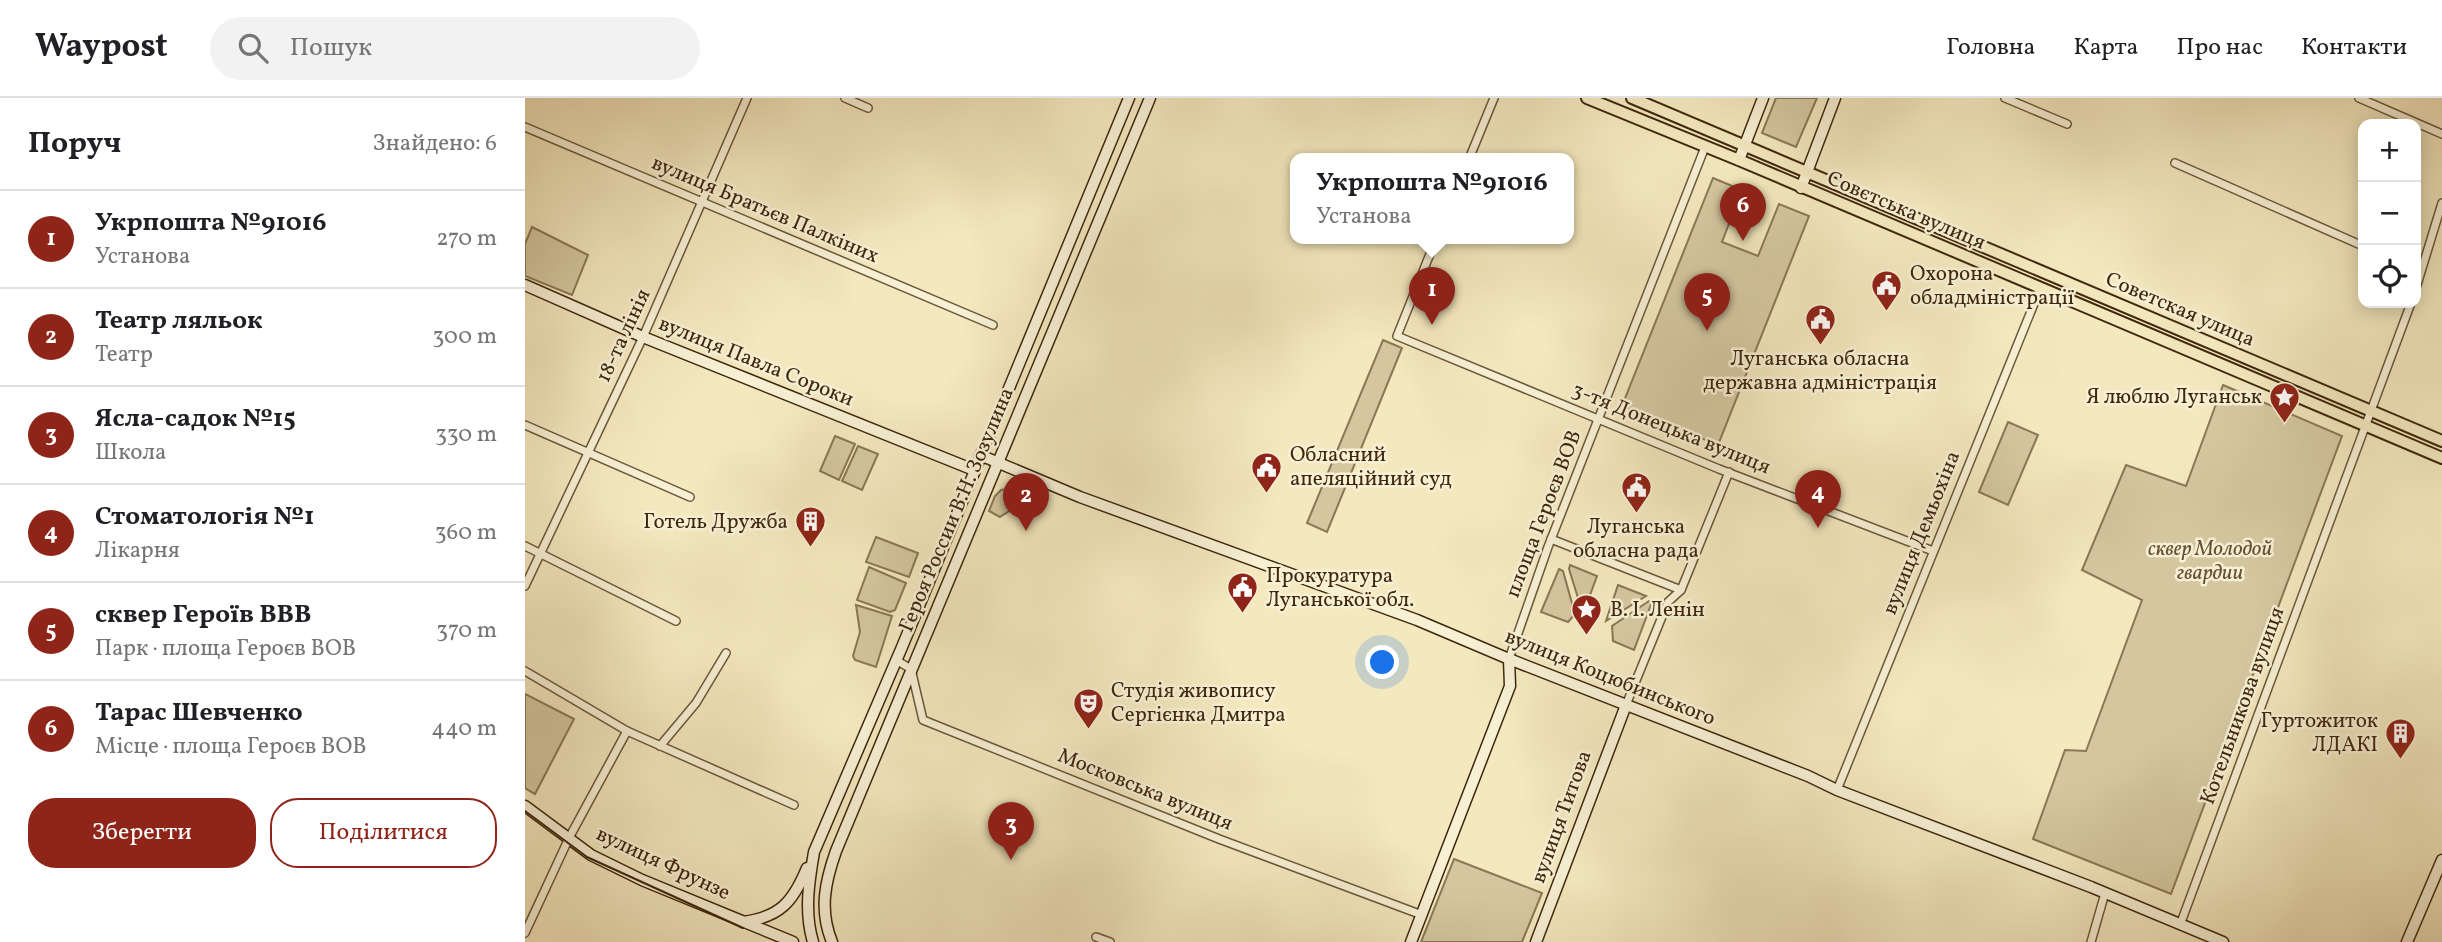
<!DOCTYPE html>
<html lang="uk">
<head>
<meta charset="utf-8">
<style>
  body { margin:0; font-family:Vollkorn,serif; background:#f2f2f2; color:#202124 }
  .controls { position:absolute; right:21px; top:21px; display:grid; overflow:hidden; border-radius:14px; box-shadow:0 4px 18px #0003 }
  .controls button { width:63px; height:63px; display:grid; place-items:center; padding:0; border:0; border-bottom:2px solid #e0e0e0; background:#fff; color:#202124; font:35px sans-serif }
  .you { position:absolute; left:858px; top:565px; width:24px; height:24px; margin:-18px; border:5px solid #fff; border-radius:50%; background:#1a73e8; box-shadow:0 0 0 10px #1a73e833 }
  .badge { display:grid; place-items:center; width:46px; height:46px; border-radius:50%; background:#8f2418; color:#fff; font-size:23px; font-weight:700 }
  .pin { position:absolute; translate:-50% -58px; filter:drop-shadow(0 2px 4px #0008) }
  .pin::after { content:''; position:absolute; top:37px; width:24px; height:21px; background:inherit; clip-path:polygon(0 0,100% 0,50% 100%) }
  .popup { position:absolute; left:765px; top:55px; width:284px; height:91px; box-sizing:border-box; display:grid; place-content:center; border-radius:14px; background:#fff; filter:drop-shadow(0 2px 5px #0005); font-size:23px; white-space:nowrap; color:#757577 }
  .popup b { font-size:26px; color:#202124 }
  .popup::after { content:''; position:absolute; left:50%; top:100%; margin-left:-14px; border:14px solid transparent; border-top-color:#fff }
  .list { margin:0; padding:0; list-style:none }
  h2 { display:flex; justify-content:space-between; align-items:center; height:91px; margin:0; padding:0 28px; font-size:30px }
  h2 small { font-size:23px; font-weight:400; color:#757577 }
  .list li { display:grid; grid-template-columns:46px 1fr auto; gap:21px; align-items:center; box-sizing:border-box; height:98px; padding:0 28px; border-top:2px solid #e0e0e0 }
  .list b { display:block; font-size:26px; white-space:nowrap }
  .list p { margin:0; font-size:23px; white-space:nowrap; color:#757577 }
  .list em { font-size:23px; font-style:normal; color:#757577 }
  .actions { display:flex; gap:14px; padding:21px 28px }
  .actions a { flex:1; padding:16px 0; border:2px solid #8f2418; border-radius:28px; text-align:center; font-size:24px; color:#8f2418 }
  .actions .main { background:#8f2418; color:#fff }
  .icon { flex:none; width:38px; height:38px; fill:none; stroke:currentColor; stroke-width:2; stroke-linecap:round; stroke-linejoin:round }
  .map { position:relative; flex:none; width:1917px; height:844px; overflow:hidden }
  header { display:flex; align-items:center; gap:42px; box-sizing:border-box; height:98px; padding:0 35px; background:#fff; border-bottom:2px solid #e0e0e0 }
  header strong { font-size:33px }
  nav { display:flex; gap:38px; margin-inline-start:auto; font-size:24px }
  .search { width:490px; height:63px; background:#f2f2f2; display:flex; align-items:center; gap:18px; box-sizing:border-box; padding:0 24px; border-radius:38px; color:#757577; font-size:26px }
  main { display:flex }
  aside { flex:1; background:#fff }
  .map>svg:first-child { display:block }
  .green { fill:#d4c7a0; stroke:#8a7756; stroke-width:2 }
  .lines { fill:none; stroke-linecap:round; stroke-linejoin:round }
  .street-casing { stroke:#6c5738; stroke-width:10 }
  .secondary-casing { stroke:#3f270c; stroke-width:13 }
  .primary-casing { stroke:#3f270c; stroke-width:14 }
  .street { stroke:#f7f0d5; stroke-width:7 }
  .secondary { stroke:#f7f0d5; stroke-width:10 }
  .primary { stroke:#f3e8be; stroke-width:10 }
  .tram { stroke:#3f270c; stroke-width:2 }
  .labels { text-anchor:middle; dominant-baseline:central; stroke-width:5; stroke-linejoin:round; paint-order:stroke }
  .street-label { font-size:21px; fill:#3f270c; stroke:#f7f0d5 }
  .poi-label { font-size:21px; fill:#3f270c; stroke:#f7f0d5; text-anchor:start }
  .park-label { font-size:21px; font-style:italic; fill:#644f31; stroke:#f7f0d5 }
</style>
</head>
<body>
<header>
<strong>Waypost</strong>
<div class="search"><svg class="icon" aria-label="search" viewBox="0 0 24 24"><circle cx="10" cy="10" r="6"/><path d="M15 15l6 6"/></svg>Пошук</div>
<nav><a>Головна</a><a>Карта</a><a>Про нас</a><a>Контакти</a></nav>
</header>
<main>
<aside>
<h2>Поруч<small>Знайдено: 6</small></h2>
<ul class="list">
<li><span class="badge">1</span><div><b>Укрпошта №91016</b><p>Установа</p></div><em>270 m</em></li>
<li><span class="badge">2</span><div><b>Театр ляльок</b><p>Театр</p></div><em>300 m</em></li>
<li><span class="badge">3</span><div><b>Ясла-садок №15</b><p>Школа</p></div><em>330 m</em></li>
<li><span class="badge">4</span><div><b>Стоматологія №1</b><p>Лікарня</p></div><em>360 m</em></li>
<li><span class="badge">5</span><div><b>сквер Героїв ВВВ</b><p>Парк · площа Героєв ВОВ</p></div><em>370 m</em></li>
<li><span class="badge">6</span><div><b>Тарас Шевченко</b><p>Місце · площа Героєв ВОВ</p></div><em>440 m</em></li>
</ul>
<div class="actions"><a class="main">Зберегти</a><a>Поділитися</a></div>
</aside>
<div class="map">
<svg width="1917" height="844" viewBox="0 0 1917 844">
  <rect width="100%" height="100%" fill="#f3e8be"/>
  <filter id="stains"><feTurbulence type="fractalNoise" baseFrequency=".00286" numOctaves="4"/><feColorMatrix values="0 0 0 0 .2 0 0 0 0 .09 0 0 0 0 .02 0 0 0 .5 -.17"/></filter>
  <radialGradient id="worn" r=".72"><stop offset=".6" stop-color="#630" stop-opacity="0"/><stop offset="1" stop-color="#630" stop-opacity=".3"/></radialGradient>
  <g class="green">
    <path d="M1251,0H1292L1271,49L1237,35Z"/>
    <path d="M1188,80L1217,92L1197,144L1233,158L1254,106L1284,118L1193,347L1097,308Z"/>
    <path d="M7,129L63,157L47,197L0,178V146Z"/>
    <path d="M858,242L877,250L802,434L782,425Z"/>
    <path d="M1698,287L1817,338L1646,796L1508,741L1540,652L1561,653L1617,502L1557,472L1601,367L1661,388Z"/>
    <path d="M1483,324L1513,337L1483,407L1454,394Z"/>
    <path d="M310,338L330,346L314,382L295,373Z"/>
    <path d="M333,348L353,356L337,392L317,383Z"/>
    <path d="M483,391L491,397C494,410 485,412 475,419L464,413L470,398L476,392Z"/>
    <path d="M351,439L393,455L384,479L341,464Z"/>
    <path d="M1045,467L1072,478L1058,516L1044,471Z"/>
    <path d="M344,469L381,485L370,512L365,514L332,502Z"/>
    <path d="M1034,471L1038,473L1050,516L1043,524L1016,514Z"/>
    <path d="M1093,487L1121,498L1081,523Z"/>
    <path d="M1124,503L1127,504L1109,552L1088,543L1087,528Z"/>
    <path d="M331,507L367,518L351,569L330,562L328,558L335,534Z"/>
    <path d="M0,596L49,621L10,696L0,690Z"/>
    <path d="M929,761L1017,795L997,844H896Z"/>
  </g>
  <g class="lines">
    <defs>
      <g id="street">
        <path d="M320,0L343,10"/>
        <path d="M1480,0L1542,26"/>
        <path d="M1834,0L1917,36"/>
        <path d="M0,29L468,227"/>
        <path d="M944,61L969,0"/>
        <path d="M1650,65L1838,148"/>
        <path d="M911,141L872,238L1194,371L1408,453"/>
        <path d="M1891,190L1917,105"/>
        <path d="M0,327L165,399"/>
        <path d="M1026,441L1156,492"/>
        <path d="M0,448L151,523"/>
        <path d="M0,488L118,239L222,0"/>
        <path d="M984,561L1023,449L1180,49"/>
        <path d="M371,562L386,571L398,622L694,741L897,817"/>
        <path d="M0,573L102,633L269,707"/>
        <path d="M1101,607L1143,504L1156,492L1204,374"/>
        <path d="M135,648L171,605L201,555"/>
        <path d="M1312,692L1515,191"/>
        <path d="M1655,827L1886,205"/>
        <path d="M0,835L44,740L102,633"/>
        <path d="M571,839L585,844"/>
        <path d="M1566,844L1580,795"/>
      </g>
      <g id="secondary">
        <path d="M1214,62L1238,0"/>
        <path d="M1276,90L1310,0"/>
        <path d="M0,187L118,239L449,372"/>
        <path d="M455,357L555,399L892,522L984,561L1283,678L1312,692L1566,789L1698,844"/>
        <path d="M0,708L66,757L117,782L268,844"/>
        <path d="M218,824C255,819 268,804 282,770"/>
        <path d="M288,844C279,814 284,783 289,754L377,549L604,0"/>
        <path d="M307,844C294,812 300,784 311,753L625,0"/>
        <path d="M886,844L985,588L984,561"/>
        <path d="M1011,844L1101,607"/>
        <path d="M1882,844L1917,762"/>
      </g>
      <g id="primary">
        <path d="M1062,0L1214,62L1917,360"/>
        <path d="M1107,0L1917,343"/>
      </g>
    </defs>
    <use href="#street" class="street-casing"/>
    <use href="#secondary" class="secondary-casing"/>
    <use href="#primary" class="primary-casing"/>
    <use href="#street" class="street"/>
    <use href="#secondary" class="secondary"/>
    <use href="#primary" class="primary"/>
    <path class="tram" d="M0,713L62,759L218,830"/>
  </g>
  <defs>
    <symbol id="civic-pin" viewBox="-11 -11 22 30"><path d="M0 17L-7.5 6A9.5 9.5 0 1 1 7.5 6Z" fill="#8f2418" stroke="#f7f0d5"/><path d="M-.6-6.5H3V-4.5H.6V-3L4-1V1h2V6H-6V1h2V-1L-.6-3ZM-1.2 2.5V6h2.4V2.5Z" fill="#fff"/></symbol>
    <symbol id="sight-pin" viewBox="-11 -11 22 30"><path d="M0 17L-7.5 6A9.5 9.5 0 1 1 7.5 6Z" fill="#8f2418" stroke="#f7f0d5"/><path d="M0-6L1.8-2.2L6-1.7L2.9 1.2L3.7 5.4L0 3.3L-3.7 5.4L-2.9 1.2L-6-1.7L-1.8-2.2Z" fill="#fff"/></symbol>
    <symbol id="building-pin" viewBox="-11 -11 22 30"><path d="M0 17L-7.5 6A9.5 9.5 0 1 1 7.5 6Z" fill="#8f2418" stroke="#f7f0d5"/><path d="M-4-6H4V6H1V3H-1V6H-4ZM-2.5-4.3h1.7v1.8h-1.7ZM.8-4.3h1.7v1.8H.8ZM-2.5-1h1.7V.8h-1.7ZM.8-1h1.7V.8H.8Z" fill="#fff"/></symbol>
    <symbol id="theatre-pin" viewBox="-11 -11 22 30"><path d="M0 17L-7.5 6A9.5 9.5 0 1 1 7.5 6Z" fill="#8f2418" stroke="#f7f0d5"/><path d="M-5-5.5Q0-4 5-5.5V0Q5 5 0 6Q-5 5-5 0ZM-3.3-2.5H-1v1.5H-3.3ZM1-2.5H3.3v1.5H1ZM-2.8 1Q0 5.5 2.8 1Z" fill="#fff"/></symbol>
  </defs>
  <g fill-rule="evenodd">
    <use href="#civic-pin" x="1344" y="170" width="35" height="47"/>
    <use href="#civic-pin" x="1278" y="204" width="35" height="47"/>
    <use href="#sight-pin" x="1742" y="282" width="35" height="47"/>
    <use href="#civic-pin" x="724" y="352" width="35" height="47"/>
    <use href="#civic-pin" x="1094" y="372" width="35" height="47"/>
    <use href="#building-pin" x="268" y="406" width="35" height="47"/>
    <use href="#civic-pin" x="700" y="472" width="35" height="47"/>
    <use href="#sight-pin" x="1044" y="494" width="35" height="47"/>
    <use href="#theatre-pin" x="546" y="588" width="35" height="47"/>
    <use href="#building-pin" x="1858" y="618" width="35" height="47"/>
  </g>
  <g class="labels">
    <g class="street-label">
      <text transform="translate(240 112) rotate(23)">вулиця Братьєв Палкіних</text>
      <text transform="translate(1381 113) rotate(23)">Совєтська вулиця</text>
      <text transform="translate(1655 212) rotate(23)">Советская улица</text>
      <text transform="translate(99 238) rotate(-65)">18-та лінія</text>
      <text transform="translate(231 264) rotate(22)">вулиця Павла Сороки</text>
      <text transform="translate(1146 331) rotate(22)">3-тя Донецька вулиця</text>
      <text transform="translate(432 412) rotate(-67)">Героя России В.Н. Зозулина</text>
      <text transform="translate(1019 416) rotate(-69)">площа Героєв ВОВ</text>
      <text transform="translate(1397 435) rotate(-68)">вулиця Демьохіна</text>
      <text transform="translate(1085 580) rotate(22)">вулиця Коцюбинського</text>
      <text transform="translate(1718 608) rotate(-70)">Котельникова вулиця</text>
      <text transform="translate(620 692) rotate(22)">Московська вулиця</text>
      <text transform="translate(1037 719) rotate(-70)">вулиця Титова</text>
      <text transform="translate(138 766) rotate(25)">вулиця Фрунзе</text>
    </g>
    <g class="poi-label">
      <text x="1385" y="176">Охорона<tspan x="1385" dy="24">обладміністрації</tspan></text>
      <text x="1295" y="261" text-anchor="middle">Луганська обласна<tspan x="1295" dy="24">державна адміністрація</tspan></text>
      <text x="1737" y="299" text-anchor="end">Я люблю Луганськ</text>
      <text x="765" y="357">Обласний<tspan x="765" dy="24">апеляційний суд</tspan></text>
      <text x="263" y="424" text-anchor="end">Готель Дружба</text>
      <text x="1111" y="429" text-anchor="middle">Луганська<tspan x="1111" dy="24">обласна рада</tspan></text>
      <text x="741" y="478">Прокуратура<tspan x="741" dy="24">Луганської обл.</tspan></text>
      <text x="1085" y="512">В. І. Ленін</text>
      <text x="586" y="593">Студія живопису<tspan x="586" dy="24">Сергієнка Дмитра</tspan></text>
      <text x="1853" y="623" text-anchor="end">Гуртожиток<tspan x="1853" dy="24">ЛДАКІ</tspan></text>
    </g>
    <g class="park-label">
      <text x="1685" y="451">сквер Молодой<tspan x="1685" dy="24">гвардии</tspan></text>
    </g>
  </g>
  <rect width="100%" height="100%" filter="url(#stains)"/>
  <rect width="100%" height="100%" fill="url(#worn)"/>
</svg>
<div class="controls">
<button>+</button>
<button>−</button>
<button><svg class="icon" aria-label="locate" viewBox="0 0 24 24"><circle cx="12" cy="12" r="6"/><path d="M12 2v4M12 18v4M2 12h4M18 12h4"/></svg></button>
</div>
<div class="you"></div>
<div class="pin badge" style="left:907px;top:227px">1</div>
<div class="popup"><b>Укрпошта №91016</b>Установа</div>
<div class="pin badge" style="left:501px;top:433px">2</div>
<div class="pin badge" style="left:486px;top:762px">3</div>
<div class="pin badge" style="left:1293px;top:430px">4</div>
<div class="pin badge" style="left:1182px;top:233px">5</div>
<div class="pin badge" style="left:1218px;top:143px">6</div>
</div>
</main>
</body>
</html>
